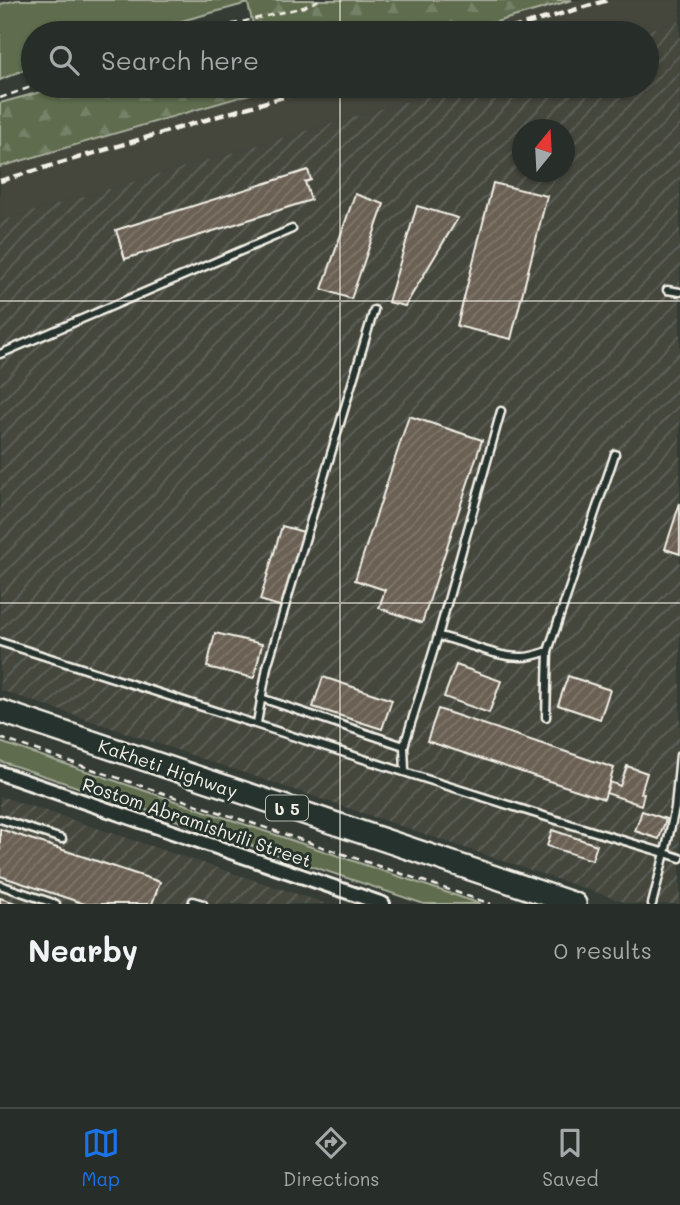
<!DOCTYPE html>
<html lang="en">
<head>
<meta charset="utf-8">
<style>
  body { margin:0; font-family:Mali,"Noto Sans Georgian",sans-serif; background:#333934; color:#f1f3f6 }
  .compass { position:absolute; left:512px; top:119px; width:63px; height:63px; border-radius:50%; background:#272d28; box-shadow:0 2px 5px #0004; rotate:18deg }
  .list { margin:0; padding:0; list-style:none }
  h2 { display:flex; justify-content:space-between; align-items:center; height:91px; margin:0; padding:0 28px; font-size:30px }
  h2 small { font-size:23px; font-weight:400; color:#a4a8a8 }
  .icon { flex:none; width:38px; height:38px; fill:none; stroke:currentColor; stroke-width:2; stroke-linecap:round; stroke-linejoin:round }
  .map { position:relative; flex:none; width:680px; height:904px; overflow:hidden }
  .search { position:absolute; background:#272d28; box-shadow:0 2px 5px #0004; left:21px; right:21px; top:21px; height:77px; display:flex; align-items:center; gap:18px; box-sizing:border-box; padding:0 24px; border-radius:38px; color:#a4a8a8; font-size:26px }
  .sheet { height:203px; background:#272d28 }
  nav { display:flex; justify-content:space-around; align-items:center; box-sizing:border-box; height:98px; border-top:2px solid #434945; background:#272d28; font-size:19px; color:#a4a8a8 }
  nav a { display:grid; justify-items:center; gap:4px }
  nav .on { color:#1a73e8 }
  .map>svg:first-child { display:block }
  .built { fill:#44473e }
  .industrial { fill:url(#industrial-furrows); fill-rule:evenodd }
  .grass { fill:#5e6c4e; stroke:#a9ae9b; stroke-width:2 }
  .forest { fill:url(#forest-firs); stroke:#a9ae9b; stroke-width:2 }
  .building { fill:url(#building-hatch); stroke:#f4f1e8; stroke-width:2 }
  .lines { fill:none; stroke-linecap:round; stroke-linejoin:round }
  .service-casing { stroke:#f4f1e8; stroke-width:11 }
  .minor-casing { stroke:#f4f1e8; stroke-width:18 }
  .trunk-casing { stroke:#f4f1e8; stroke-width:26 }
  .path { stroke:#f4f1e8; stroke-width:2.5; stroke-dasharray:7 5; stroke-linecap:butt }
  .service { stroke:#26332d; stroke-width:6 }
  .minor { stroke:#26332d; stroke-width:12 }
  .trunk { stroke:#26332d; stroke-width:21 }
  .rail { stroke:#f4f1e8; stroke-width:4.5; stroke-dasharray:10 5; stroke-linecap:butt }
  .grid { fill:none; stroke:#f4f1e8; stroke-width:2; stroke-opacity:0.55 }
  .labels { text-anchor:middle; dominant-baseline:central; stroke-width:6; stroke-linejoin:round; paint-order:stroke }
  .shield { fill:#26332d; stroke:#b6b8b0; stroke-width:2 }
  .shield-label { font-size:16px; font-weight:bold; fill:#f4f1e8 }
  .street-label { font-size:18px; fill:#f4f1e8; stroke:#26332d }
</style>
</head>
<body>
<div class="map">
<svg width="680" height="904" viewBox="0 0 680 904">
  <defs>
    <pattern id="industrial-furrows" width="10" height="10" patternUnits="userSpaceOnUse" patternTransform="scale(1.75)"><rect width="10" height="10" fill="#44473e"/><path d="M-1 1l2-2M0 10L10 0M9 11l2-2" fill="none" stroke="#60625a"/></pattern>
    <pattern id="forest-firs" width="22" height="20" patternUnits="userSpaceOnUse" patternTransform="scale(1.75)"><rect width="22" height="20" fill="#5e6c4e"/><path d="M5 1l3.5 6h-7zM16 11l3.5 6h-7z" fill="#768168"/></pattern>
    <pattern id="building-hatch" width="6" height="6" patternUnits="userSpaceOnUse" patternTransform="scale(1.75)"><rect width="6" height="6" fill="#6a6053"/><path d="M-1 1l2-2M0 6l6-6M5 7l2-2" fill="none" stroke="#80776c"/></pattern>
  </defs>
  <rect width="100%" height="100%" fill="#343c35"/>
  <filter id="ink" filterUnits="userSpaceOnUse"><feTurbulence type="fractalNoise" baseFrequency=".0143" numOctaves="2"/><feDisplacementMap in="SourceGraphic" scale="14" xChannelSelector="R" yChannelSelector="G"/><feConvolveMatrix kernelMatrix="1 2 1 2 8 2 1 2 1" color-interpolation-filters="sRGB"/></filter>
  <g filter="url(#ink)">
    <g class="built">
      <path d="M572,0H680V21L637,33H458Z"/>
      <path d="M278,86H459L0,221V167Z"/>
    </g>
    <g class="industrial">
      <path d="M680,21V904H630L0,690V221L459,86H647V33H637ZM522,130H564V172H522Z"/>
      <path d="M0,796L327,904H0Z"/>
    </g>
    <g class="grass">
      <path d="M17,0H247L248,3L137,33H33V66L0,80V4Z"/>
      <path d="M0,742L481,904H424L0,761Z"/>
    </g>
    <g class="forest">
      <path d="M247,0H572L458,33H255Z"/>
      <path d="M62,86H278L0,167V103Z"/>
    </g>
    <g class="building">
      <path d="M308,170L311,180L305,182L311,200L125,259L116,230Z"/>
      <path d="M493,183L547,196L511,339L457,326Z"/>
      <path d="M355,194L384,204L351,299L322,289Z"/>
      <path d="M417,206L458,218L405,306L388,302Z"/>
      <path d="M409,416L482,440L422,623L379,608L385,590L355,580Z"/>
      <path d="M680,503V554L665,549Z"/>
      <path d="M282,526L304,532L282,607L260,600Z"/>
      <path d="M215,633L262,644L254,678L207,667Z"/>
      <path d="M456,665L501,681L489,713L444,697Z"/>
      <path d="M568,676L610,690L600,719L558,705Z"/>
      <path d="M323,677L392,700L382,729L313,707Z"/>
      <path d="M438,709L614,768L604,799L427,741Z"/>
      <path d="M627,766L647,773L641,793L644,794L641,805L606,793L610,782L620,786Z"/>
      <path d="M642,811L666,819L659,839L635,831Z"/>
      <path d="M0,829L160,882L152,904H85L0,876Z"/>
      <path d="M552,830L597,845L592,860L547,846Z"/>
      <path d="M0,898L19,904H0Z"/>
    </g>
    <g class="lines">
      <defs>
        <g id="service">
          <path d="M667,290L680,292"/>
          <path d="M0,354L292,229"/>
          <path d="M438,636C464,641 494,657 520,657C529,658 539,654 548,651L615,454"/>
          <path d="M0,642C222,712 442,787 665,853L652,904"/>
          <path d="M261,698L404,746"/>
          <path d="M546,717L548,651"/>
          <path d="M257,723L267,667L374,310"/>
          <path d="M680,755L675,808L665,853L680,858"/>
          <path d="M405,771L404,746L438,636L501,411"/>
          <path d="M0,819L62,839"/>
          <path d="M0,885L56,904"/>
          <path d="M192,904L193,901L203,904"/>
        </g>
        <path id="minor" d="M0,773L383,904"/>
        <path id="trunk" d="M0,711L575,904"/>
      </defs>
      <use href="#service" class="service-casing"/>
      <use href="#minor" class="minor-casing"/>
      <use href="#trunk" class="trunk-casing"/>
      <g class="path">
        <path d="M196,33L304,7L319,0"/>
        <path d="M0,98L34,86"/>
        <path d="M0,738L491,904"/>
      </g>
      <use href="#service" class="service"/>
      <use href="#minor" class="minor"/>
      <use href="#trunk" class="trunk"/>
      <g class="rail">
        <path d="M496,33L608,0"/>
        <path d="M0,181L320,86"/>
      </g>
    </g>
  </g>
  <path class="grid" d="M340,0V33M340,86V904M0,301H680M0,603H680"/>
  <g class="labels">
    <rect class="shield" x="266" y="795.5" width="42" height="25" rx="5"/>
    <g class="shield-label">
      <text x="287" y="808">ს 5</text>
    </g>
    <g class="street-label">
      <text transform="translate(168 768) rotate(19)">Kakheti Highway</text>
      <text transform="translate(197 822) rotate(19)">Rostom Abramishvili Street</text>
    </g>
  </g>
</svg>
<svg class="compass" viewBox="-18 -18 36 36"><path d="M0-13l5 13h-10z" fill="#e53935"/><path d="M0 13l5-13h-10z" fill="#a4a8a8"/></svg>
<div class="search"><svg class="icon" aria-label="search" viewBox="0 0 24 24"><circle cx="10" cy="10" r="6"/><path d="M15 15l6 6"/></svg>Search here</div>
</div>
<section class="sheet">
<h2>Nearby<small>0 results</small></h2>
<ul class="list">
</ul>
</section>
<nav>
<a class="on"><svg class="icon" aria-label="map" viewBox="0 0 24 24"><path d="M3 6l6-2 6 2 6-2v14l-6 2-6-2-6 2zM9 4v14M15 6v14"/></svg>Map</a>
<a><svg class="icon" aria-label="directions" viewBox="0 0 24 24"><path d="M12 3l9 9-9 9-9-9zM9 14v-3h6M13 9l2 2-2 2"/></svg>Directions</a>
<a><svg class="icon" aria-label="saved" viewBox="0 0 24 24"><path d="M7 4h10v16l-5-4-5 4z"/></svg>Saved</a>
</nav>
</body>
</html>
